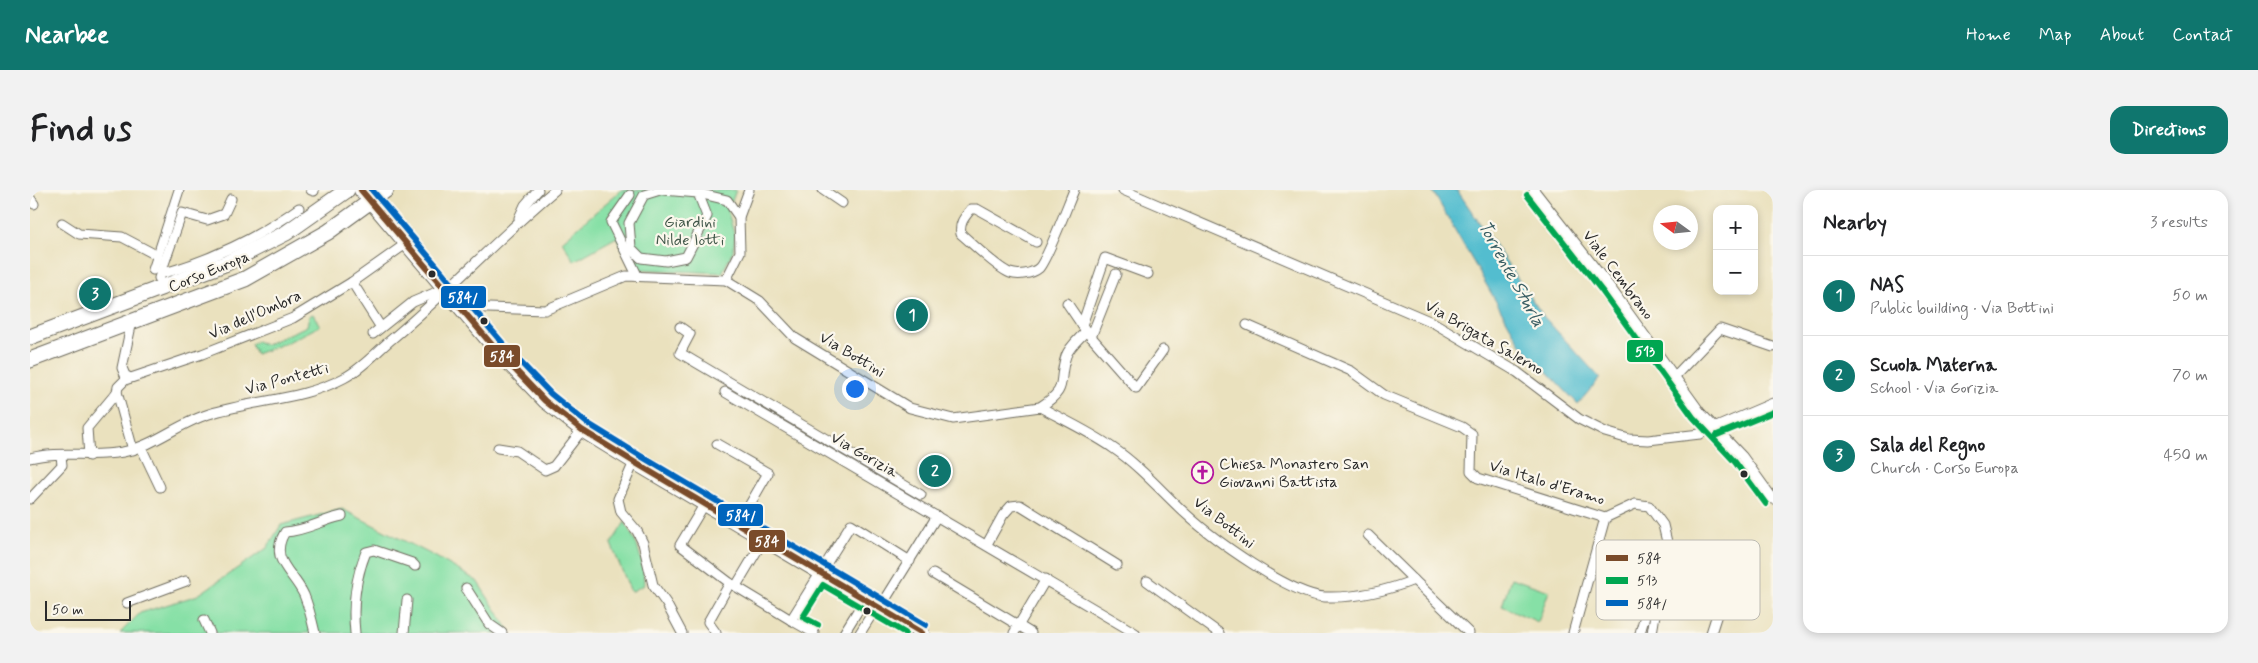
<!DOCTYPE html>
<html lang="en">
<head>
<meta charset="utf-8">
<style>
  body { margin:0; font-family:Mynerve,sans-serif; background:#f2f2f2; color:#202124 }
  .controls { position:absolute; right:15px; top:15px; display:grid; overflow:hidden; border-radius:10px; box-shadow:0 2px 8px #0003 }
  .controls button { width:45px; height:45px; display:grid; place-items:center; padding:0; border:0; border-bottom:1px solid #e0e0e0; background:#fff; color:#202124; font:25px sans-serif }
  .compass { position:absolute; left:1623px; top:15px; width:45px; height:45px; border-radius:50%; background:#fff; box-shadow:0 2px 8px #0003; rotate:285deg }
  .scale { position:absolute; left:15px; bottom:12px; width:86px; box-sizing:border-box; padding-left:5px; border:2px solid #2b2b2b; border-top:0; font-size:14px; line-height:18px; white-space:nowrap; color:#2b2b2b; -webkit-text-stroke:4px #fbf7ec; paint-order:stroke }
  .you { position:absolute; left:824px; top:198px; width:18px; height:18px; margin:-12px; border:4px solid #fff; border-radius:50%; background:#1a73e8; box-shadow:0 0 0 8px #1a73e833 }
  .badge { display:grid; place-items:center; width:32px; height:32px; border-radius:50%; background:#0f766e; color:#fff; font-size:16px; font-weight:700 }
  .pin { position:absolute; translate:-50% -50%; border:2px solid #fff; box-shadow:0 1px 5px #0006 }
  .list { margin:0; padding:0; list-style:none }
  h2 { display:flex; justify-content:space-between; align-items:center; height:65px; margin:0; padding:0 20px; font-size:21px }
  h2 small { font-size:16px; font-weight:400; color:#757577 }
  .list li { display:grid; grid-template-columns:32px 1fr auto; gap:15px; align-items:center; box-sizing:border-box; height:80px; padding:0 20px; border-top:1px solid #e0e0e0 }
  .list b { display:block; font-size:19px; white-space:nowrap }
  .list p { margin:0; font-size:16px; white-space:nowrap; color:#757577 }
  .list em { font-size:16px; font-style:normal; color:#757577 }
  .map { position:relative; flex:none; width:1743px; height:443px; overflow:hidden; border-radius:15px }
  header { display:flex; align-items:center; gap:30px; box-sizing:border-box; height:70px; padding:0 25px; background:#0f766e; color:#fff }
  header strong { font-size:24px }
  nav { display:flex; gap:28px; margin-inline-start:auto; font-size:18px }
  .intro { display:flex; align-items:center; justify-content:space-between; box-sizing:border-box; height:120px; padding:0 30px }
  h1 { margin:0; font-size:35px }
  .button { padding:12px 22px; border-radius:15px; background:#0f766e; color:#fff; font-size:18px; font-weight:700 }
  main { display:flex; gap:30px; padding:0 30px }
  aside { flex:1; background:#fff; border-radius:15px; box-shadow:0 2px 8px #0003 }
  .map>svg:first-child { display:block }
  .green { fill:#86e0a6; stroke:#588668 }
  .water { fill:#53bdcf; stroke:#3f747d }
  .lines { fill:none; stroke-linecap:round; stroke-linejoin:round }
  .street-casing { stroke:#6e6b5e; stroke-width:11 }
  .secondary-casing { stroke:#6e6b5e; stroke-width:16 }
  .primary-casing { stroke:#6e6b5e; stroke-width:17 }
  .street { stroke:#fff; stroke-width:9 }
  .secondary { stroke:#fff; stroke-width:14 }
  .primary { stroke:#fff; stroke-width:15 }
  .bus-1-casing { stroke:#fbf7ec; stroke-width:10 }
  .bus-2-casing { stroke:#fbf7ec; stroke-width:10 }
  .bus-3-casing { stroke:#fbf7ec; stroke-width:10 }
  .bus-1 { stroke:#7a4b2a; stroke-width:6 }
  .bus-2 { stroke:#00a651; stroke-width:6 }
  .bus-3 { stroke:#0065bd; stroke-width:6 }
  .bus-dot { fill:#2b2b2b; stroke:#fbf7ec; stroke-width:2 }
  .labels { text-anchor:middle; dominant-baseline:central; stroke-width:4.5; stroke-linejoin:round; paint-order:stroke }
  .park-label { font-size:16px; fill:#42584a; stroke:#fbf7ec }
  .street-label { font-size:16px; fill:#2b2b2b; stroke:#fbf7ec }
  .poi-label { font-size:16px; fill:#2b2b2b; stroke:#fbf7ec; text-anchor:start }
  .water-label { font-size:18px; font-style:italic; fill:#395e64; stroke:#fbf7ec }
  .key { fill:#fbf7ec; stroke:#bdbab2; stroke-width:1 }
  .key-label { font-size:14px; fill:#2b2b2b }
  .line-badge { stroke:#fbf7ec; stroke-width:2 }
  .badge-label { font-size:14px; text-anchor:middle; font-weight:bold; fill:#fff }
</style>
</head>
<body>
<header>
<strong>Nearbee</strong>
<nav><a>Home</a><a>Map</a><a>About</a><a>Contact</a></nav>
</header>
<div class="intro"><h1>Find us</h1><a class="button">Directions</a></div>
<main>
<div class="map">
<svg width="1743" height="443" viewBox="0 0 1743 443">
  <rect width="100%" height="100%" fill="#fbf7ec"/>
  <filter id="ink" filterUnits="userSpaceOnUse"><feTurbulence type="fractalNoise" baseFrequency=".02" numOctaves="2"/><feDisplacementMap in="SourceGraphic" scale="10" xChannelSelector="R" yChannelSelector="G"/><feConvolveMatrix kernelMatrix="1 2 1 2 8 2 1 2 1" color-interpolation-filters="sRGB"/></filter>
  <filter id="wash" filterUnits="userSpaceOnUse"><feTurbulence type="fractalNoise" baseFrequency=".0096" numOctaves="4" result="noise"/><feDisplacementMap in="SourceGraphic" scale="20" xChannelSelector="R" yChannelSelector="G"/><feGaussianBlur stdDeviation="1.12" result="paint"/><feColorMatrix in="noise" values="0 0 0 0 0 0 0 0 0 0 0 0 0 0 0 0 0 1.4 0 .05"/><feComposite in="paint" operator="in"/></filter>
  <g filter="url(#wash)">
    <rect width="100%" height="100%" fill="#eae1be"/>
    <g class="green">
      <path d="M591,0H706L698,22L705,47L703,61L692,83L602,79L587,47L544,71L532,51Z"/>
      <path d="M283,124L290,136L258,152L226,164L221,154L227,151L235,155L277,136L279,126Z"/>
      <path d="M312,319L406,367L447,391L481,443H90L110,423L168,405L237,358L251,335Z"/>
      <path d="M595,332C607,352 614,371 614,395L601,402L581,354Z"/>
      <path d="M1481,388L1519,401L1508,432L1472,416Z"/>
    </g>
    <path class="water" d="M1402,0H1427L1514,127L1570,188L1548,214L1491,155Z"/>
  </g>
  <g filter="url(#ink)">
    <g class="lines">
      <defs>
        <g id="street">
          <path d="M281,0L284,1"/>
          <path d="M630,0L614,5L599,33L601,58L611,68L636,71L656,67L677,26L668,3L633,0"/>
          <path d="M666,0L668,3L697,10L709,27"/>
          <path d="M793,0L812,13"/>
          <path d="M1093,0L1404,133L1487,182L1549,229L1575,242L1599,249L1618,250L1670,244L1743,213"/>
          <path d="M1504,0L1579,96L1670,222L1712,266L1743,309"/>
          <path d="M600,5L581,32L607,85"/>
          <path d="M0,8L4,14"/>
          <path d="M489,28L495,15L508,0"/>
          <path d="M32,33L49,44L92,47L128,66"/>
          <path d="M1006,52L947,19H941C934,28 929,33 931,44C942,53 968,79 980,83C988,86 1002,84 1009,78C1017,70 1038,14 1044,0"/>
          <path d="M123,80L149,0"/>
          <path d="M131,84C179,71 229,47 269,18"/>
          <path d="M129,88L152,23L177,30L194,24L201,9"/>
          <path d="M696,90L710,62L709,27L719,0"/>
          <path d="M322,92L350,136"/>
          <path d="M1037,113L1056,141L1106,198L1133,160"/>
          <path d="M431,117L515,120L596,86L696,90L730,111L765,148L880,218L923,229L1010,217C1040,198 1027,193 1036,166C1039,157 1050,148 1056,141"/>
          <path d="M1052,135L1075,68L1118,84"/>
          <path d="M1217,135L1321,181L1354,205L1432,237L1442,244L1441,281L1448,288L1575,328L1605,314L1619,316L1633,335L1637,352L1622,443"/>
          <path d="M650,137L660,144L650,163L891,305"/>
          <path d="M343,144L383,112L416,98"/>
          <path d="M1061,147L1086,84"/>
          <path d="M1645,186L1690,139L1743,157"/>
          <path d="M100,188L95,185L92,178L102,131"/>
          <path d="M695,202L1105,443"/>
          <path d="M1010,217C1034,230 1060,242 1083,258C1110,276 1132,302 1156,324C1182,348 1260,405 1295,407C1326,408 1356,401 1384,390L1439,443"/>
          <path d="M687,254L738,283L708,335"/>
          <path d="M111,257L130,297"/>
          <path d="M468,258L487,261L515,280L524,276L552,240"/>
          <path d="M103,260L87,202L88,197L95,190L172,164L263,128L322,92L377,53"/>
          <path d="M59,266L57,238L87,202"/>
          <path d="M0,268C30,260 62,268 93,262C124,256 149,233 179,224C223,210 273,210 314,188C333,178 347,161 363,148C419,101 469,47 525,0"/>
          <path d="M604,272L588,309L591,322L607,341L613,353L623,395L636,413L652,443"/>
          <path d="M0,309L32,275L31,266"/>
          <path d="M674,315L650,355L700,393L761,430"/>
          <path d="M1338,345L1384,390"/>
          <path d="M957,354L973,325L981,316L990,315L1087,375"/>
          <path d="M903,384L1001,443"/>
          <path d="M1117,391L1189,443"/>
          <path d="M706,396L728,359"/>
          <path d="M436,398L459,434L472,443"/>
          <path d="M97,413L156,391"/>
          <path d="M850,418L907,326"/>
          <path d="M174,430L180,443"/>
          <path d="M285,443C282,430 279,417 274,405C263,381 238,370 255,342C276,341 292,330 312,326"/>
          <path d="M325,443C322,414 325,389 336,362L344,360L382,373L385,376"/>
          <path d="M374,443L377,410"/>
          <path d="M686,443L678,432L700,393"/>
          <path d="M784,443L761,430L821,334L880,371"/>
          <path d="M814,443L835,409"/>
          <path d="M830,443L847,416"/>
          <path d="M984,443L1016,389"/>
          <path d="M1543,443L1575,328"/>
          <path d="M1610,443L1622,401L1630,387"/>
          <path d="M1681,443L1689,418L1684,381"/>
        </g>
        <path id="secondary" d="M331,0L468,162L515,211L552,240L604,272L892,443"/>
        <g id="primary">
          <path d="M0,147L197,73L256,43L317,0"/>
          <path d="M0,170L215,89L298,42L356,0"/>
        </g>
      </defs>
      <use href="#street" class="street-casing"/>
      <use href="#secondary" class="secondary-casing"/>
      <use href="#primary" class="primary-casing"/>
      <use href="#street" class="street"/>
      <use href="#secondary" class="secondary"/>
      <use href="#primary" class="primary"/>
      <defs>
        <path id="bus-1" d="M331,0L468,162L515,211L552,240L604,272L892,443"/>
        <g id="bus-2">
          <path d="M1497,5L1572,101L1663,227L1705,272L1736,314"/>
          <path d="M1687,245L1743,222"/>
          <path d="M788,435L773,427L793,395L875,443"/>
        </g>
        <path id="bus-3" d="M342,0L475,156L521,204L557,233L609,265L896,435"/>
      </defs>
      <use href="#bus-1" class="bus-1-casing"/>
      <use href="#bus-2" class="bus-2-casing"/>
      <use href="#bus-3" class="bus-3-casing"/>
      <use href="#bus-1" class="bus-1"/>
      <use href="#bus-2" class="bus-2"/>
      <use href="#bus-3" class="bus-3"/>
    </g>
  </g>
  <defs>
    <symbol id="church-ring" viewBox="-11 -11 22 22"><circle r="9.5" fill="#fbf7ec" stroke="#b5179e" stroke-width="1.5"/><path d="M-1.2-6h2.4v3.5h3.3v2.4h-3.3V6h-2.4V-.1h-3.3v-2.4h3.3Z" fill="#b5179e"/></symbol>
  </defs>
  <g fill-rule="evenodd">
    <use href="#church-ring" x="1160" y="270" width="25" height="25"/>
  </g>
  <g class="bus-dot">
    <circle cx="402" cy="84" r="4.5"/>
    <circle cx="454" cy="131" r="4.5"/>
    <circle cx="1714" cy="284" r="4.5"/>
    <circle cx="837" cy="421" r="4.5"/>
  </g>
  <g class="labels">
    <g class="park-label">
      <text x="660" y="32">Giardini<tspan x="660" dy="18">Nilde Iotti</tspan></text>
    </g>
    <g class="street-label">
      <text transform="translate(179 82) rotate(-22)">Corso Europa</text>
      <text transform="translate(1588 85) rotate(53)">Viale Cembrano</text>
      <text transform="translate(225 125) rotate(-24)">Via dell'Ombra</text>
      <text transform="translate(1454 148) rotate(30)">Via Brigata Salerno</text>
      <text transform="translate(822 165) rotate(31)">Via Bottini</text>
      <text transform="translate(257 189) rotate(-15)">Via Pontetti</text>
      <text transform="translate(834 265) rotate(30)">Via Gorizia</text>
      <text transform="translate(1517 293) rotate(17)">Via Italo d'Eramo</text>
      <text transform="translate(1194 333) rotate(38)">Via Bottini</text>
    </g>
    <g class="poi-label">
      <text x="1189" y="274">Chiesa Monastero San<tspan x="1189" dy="18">Giovanni Battista</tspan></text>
    </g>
    <g class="water-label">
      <text transform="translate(1481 84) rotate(61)">Torrente Sturla</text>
    </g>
  </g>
  <rect x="1566" y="350" width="164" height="80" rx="8" class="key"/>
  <rect x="1576" y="365" width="22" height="6" fill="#7a4b2a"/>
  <rect x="1576" y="387" width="22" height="7" fill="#00a651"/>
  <rect x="1576" y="410" width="22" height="6" fill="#0065bd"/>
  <g class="key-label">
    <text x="1607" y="373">584</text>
    <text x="1607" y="395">513</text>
    <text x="1607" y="418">584/</text>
  </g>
  <g class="line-badge">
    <rect x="410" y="95" width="47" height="24" rx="5" fill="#0065bd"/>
    <rect x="1596" y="149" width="38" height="24" rx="5" fill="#00a651"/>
    <rect x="453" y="154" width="38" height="24" rx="5" fill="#7a4b2a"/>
    <rect x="687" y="313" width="47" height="24" rx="5" fill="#0065bd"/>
    <rect x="718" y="339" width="38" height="24" rx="5" fill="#7a4b2a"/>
  </g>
  <g class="badge-label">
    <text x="433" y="112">584/</text>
    <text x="1615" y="166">513</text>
    <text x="472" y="171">584</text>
    <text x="711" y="330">584/</text>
    <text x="737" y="356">584</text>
  </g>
</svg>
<div class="controls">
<button>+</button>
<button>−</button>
</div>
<svg class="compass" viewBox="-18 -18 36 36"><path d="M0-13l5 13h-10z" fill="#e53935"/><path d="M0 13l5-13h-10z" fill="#757577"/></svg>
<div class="scale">50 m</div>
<div class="you"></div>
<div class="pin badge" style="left:882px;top:125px">1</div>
<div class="pin badge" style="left:905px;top:281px">2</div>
<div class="pin badge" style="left:65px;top:104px">3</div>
</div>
<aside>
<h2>Nearby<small>3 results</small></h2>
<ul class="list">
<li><span class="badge">1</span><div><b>NAS</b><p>Public building · Via Bottini</p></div><em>50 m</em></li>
<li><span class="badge">2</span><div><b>Scuola Materna</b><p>School · Via Gorizia</p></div><em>70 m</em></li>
<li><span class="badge">3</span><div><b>Sala del Regno</b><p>Church · Corso Europa</p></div><em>450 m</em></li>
</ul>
</aside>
</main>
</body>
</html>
